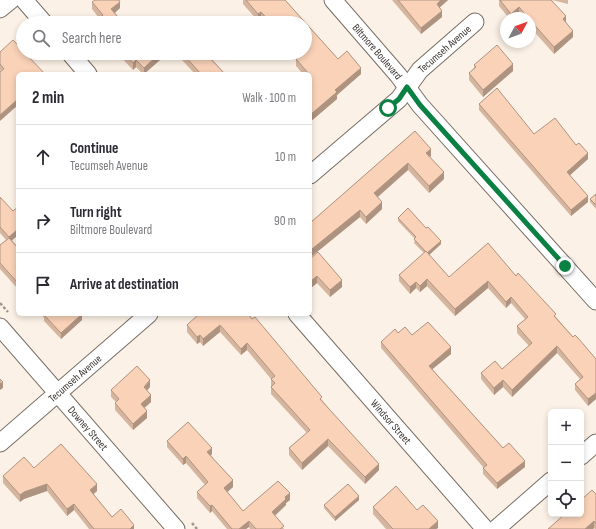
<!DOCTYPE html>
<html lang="en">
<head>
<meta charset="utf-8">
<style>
  body { margin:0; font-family:"Sofia Sans Condensed",sans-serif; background:#f2f2f3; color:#2b2b33 }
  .controls { position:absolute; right:12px; bottom:12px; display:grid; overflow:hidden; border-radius:6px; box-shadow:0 2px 6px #0003 }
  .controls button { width:36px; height:36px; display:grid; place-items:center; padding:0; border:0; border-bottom:1px solid #e1e1e2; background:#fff; color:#2b2b33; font:20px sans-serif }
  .compass { position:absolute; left:500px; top:12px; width:36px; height:36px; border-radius:50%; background:#fff; box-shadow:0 2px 6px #0003; rotate:49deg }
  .stop { position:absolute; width:12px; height:12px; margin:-9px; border:3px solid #0b8043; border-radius:50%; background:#fff }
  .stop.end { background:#0b8043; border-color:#fff; box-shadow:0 1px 4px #0008 }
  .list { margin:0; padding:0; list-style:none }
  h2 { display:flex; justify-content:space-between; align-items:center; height:52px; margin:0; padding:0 16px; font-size:17px }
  h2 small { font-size:13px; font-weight:400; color:#7c7c81 }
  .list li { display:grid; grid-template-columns:26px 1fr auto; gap:12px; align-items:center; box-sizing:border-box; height:64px; padding:0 16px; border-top:1px solid #e1e1e2 }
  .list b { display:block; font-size:15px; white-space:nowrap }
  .list p { margin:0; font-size:13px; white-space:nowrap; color:#7c7c81 }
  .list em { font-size:13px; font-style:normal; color:#7c7c81 }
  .icon { flex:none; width:22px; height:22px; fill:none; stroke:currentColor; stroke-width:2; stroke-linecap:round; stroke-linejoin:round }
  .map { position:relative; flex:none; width:596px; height:529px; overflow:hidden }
  .search { position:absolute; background:#fff; box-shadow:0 2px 6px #0003; left:16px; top:16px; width:296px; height:44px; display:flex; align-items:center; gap:10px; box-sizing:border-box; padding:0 14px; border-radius:22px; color:#7c7c81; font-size:15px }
  .panel { position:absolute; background:#fff; box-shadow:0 2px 6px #0003; left:16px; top:72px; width:296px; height:244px; border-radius:6px }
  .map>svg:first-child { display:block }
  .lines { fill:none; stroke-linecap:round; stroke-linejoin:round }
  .minor-casing { stroke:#776d64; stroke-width:19 }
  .path { stroke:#9f968f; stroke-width:2.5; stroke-dasharray:3 2; stroke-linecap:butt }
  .minor { stroke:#fff; stroke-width:17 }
  .wall { fill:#d6b59e }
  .shaded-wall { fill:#ae9381 }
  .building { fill:#f9d2b8; stroke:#ae9381 }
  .route { stroke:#0b8043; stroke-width:5 }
  .labels { text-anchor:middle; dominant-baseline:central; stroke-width:4; stroke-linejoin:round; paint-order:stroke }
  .street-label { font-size:11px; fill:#38332f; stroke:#fff }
</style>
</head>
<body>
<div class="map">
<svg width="596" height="529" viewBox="0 0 596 529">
  <rect width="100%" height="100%" fill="#fcf1e6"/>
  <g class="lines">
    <defs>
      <g id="minor">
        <path d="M24,0L44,23"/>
        <path id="s1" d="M333,0L398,75L420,105L596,301"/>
        <path d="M0,9L11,0"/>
        <path d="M70,53L88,74"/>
        <path id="s2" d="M310,175L399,99L420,70L475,22"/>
        <path id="s3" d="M297,314L485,529"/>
        <path id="s4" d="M0,327L176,529"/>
        <path id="s5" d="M0,443L149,314"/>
        <path d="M581,456L596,443"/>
        <path d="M496,529L551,481"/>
      </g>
    </defs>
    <use href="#minor" class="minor-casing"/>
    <g class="path">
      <path d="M0,303L8,312"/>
      <path d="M192,523L197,529"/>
    </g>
    <use href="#minor" class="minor"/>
  </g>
  <g class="wall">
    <path d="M243,0H285L338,59L361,74L337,95V99L310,122V74H303L296,66V59L291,53H305V23H265L261,18L258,21L243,4Z"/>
    <path d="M392,0H448L440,7L442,17L421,34Z"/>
    <path d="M499,0H568V4L552,0L566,22L573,37L554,54L530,27V18H523L519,14L514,18H509L499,6Z"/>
    <path d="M92,2L120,8L115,13L123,23H95V21L99,18L92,9Z"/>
    <path d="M23,50L1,71L0,70V52Z"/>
    <path d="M117,53H160V60L144,74H143L136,67L133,70Z"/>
    <path d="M182,53L210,57L225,74H195L182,60Z"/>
    <path d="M474,65L513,71L483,97L469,80V73L474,68Z"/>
    <path d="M479,104L534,134L588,159L570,175L588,202L571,216L479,110Z"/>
    <path d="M415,131L431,156L430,157L444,179L429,193L408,170L378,197L382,209L366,224L360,217L312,256L310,253V223Z"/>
    <path d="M596,194V209L590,202V199Z"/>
    <path d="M0,197L18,235L12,240L18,248V289L0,269V245L6,240L0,233Z"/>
    <path d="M398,218L426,228L441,244L429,255L449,277L516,276L556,317L573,337L596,359V399L588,406L575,390V384L580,379L557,353L512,397L503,387L494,395L481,379V373L502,369L529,346L517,333V326L525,319L511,303L506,308L488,288L455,316L427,286L420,292L416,288L410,294L399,281V275L424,253L414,243L415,239L398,221Z"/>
    <path d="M310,259L342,287L330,297L317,283L311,288L310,287Z"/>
    <path d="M41,314H82V320L61,339L44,321V318Z"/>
    <path d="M248,314L322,400L379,470L365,484L328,446L302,470L289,455V448L307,433L271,394V387L272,386H271V379L247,350L241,355L220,332L203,346L200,342L197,344L187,332V325Z"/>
    <path d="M412,335L451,354L432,369L503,448L525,467L497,489L483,474V467L381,348V342Z"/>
    <path d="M150,387L147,390L151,402L144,408L147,418L133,430L115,410V403L116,402L111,397V390Z"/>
    <path d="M167,441L212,454L211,455L233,487L227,492L243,511L290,500L286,503V505L275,516L284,529H250L249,527L246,529H227L212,511L210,513L197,498V492L205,485L186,463L183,465L167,447Z"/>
    <path d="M34,468L97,491L93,494L112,517L134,529H89L74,510L67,516L47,491L24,499L20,502L3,483V476Z"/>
    <path d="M596,494V529H595L594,528L593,529H548Z"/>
    <path d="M359,500L335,521L324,508V505Z"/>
    <path d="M373,507L417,510L438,528L436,529H386L373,514Z"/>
  </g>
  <g class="shaded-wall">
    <path d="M441,0H448L437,10V4Z"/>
    <path d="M120,2V8L111,16V9Z"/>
    <path d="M519,7V14L514,18H511V14Z"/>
    <path d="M442,11V17L421,34V28Z"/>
    <path d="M261,12V18L258,21V14Z"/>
    <path d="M566,16V23L563,19Z"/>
    <path d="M573,31V37L554,54V47Z"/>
    <path d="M160,53V60L144,74V68Z"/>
    <path d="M136,60V67L133,70V63Z"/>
    <path d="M513,64V71L483,97V90Z"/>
    <path d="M361,68V74L337,95V99L310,122V115L335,90Z"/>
    <path d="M18,99V105L0,121V115Z"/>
    <path d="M431,149V156L426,160V153Z"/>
    <path d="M588,153V159L567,178V172Z"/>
    <path d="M408,163V170L374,200V193Z"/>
    <path d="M444,172V179L429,193V186Z"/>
    <path d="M588,196V202L571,216V210Z"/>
    <path d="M382,202V209L366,224V217Z"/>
    <path d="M360,210V217L312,256V249Z"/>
    <path d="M18,229V235L9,243V237Z"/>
    <path d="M441,241V244L427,257V253Z"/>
    <path d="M317,276V283L311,288V281Z"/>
    <path d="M427,279V286L420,292V286Z"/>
    <path d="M342,280V287L330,297V290Z"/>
    <path d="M488,281V288L455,316V309Z"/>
    <path d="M416,282V288L410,294V287Z"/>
    <path d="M511,297V303L506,308V302Z"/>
    <path d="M82,314V320L61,339V333Z"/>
    <path d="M220,325V332L203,346V339Z"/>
    <path d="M200,335V342L197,344V337Z"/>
    <path d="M247,343V350L241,355V349Z"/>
    <path d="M557,346V353L512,397V390Z"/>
    <path d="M451,347V354L429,372V366Z"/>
    <path d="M150,380V387L144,394V387Z"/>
    <path d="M503,380V387L494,395V388Z"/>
    <path d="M3,382V388L0,390V384Z"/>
    <path d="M596,393V399L588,406V399Z"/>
    <path d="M151,395V402L141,411V404Z"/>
    <path d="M147,411V418L133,430V424Z"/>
    <path d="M328,439V446L302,470V463Z"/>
    <path d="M212,448V454L207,458V452Z"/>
    <path d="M186,456V463L183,465V459Z"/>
    <path d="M525,461V467L497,489V483Z"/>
    <path d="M379,464V470L365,484V477Z"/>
    <path d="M233,480V487L224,495V488Z"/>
    <path d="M47,484V491L24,499L20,502V495L24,492Z"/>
    <path d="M97,484V491L90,497V490Z"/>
    <path d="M290,493V500L286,503V505L272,518V512L285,497Z"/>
    <path d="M359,496V500L335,521V517Z"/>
    <path d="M74,504V510L67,516V509Z"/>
    <path d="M212,505V511L210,513V506Z"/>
    <path d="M249,521V527L246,529H239Z"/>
    <path d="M438,521V528L436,529H429Z"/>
    <path d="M594,521V528L593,529H585Z"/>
    <path d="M134,525V529H130Z"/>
  </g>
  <g class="building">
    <path d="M95,0H119L120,2L111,9L123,23H96L95,21L103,15L92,2Z"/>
    <path d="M246,0H285L338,59L347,51L361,68L335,90L337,92L310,115V78L312,77L310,75V74H309L296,59L300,56L297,53H305V23H271L261,12L258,14Z"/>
    <path d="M398,0H441L437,4L442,11L421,28Z"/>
    <path d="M500,0H551L566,16L563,19L573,31L554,47L530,20V18H528L519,7L511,14Z"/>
    <path d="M13,40L23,50V53H25L45,74H18V99L0,115V72L4,69L0,64V52Z"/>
    <path d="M497,45L513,64L483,90L469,73L476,67L474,65Z"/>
    <path d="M124,53H160L144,68L136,60L133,63Z"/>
    <path d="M182,53H209L207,55L225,74H201Z"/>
    <path d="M497,88L534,134L555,118L576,145L579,143L588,153L567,172L588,196L571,210L479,104Z"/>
    <path d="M415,131L431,149L426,153L444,172L429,186L408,163L374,193L382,202L366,217L360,210L312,249L310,246V232L312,230L310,228V223Z"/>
    <path d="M596,194V205L590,199Z"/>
    <path d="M0,197L13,211L18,207V229L9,237L0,227Z"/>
    <path d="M408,208L426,228L428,227L441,241L427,253L426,251V252L414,239L416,237L398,218Z"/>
    <path d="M9,238L18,248V283L0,263V245Z"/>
    <path d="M488,243L516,276L518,273L556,314L554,316L573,337L575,335L578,338L596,359V393L588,399L575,384L583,377L557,346L512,390L503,380L494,388L481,373L495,361L502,369L532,343L517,326L528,317L511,297L506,302L488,281L455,309L427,279L420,286L416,282L410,287L399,275L426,251L449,277Z"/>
    <path d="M318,252L342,280L330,290L317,276L311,281L310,280V259Z"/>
    <path d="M46,314H82L61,333L44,315Z"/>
    <path d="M199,314H248L252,319L255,317L322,397L320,399L379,464L365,477L328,439L302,463L289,448L310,430L271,387L275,383L271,379L275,376L247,343L241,349L220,325L203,339L200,335L197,337L187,325Z"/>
    <path d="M428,322L451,347L429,366L503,448L509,443L525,461L497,483L483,468L487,465L381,342L395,329L398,333L405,327L412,335Z"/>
    <path d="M137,366L150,380L144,387L151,395L141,404L147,411L133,424L115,403L119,399L111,390Z"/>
    <path d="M0,379L3,382L0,384Z"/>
    <path d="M188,422L212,448L207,452L233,480L224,488L243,511L278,481L290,493L285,497L286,499L272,512L284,526L280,529H256L249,521L239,529H232L212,505L210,506L197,492L208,482L186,456L183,459L167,441Z"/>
    <path d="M61,444L97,484L90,490L112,517L121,509L134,525L130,529H94L74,504L67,509L47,484L24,492L20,495L3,476L24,457L34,468Z"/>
    <path d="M348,484L359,496L335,517L324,505Z"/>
    <path d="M396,486L417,510L423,505L438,521L429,529H393L373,507Z"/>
    <path d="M592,490L596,494V524L594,521L585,529H548L565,514H581V500Z"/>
  </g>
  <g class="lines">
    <path class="route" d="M388,108L399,99L407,87L420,105L565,266"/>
  </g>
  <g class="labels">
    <g class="street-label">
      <text stroke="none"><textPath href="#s2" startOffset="185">Tecumseh Avenue</textPath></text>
      <text stroke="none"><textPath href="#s1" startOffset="68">Biltmore Boulevard</textPath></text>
      <text stroke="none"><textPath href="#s5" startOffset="99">Tecumseh Avenue</textPath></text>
      <text stroke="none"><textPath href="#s3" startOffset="143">Windsor Street</textPath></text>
      <text stroke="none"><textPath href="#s4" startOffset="134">Downey Street</textPath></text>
    </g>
  </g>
</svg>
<div class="controls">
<button>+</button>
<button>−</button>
<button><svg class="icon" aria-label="locate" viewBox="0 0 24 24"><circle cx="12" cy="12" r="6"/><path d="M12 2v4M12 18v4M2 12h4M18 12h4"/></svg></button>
</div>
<svg class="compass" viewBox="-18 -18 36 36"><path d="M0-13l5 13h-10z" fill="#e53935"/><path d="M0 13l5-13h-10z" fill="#7c7c81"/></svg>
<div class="stop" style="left:388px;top:108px"></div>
<div class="stop end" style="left:565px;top:266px"></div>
<div class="search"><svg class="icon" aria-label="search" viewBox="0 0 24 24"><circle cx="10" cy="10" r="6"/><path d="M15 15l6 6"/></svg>Search here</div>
<section class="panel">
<h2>2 min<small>Walk · 100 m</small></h2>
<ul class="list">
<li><svg class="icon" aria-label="ahead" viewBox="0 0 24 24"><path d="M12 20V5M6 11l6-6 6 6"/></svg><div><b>Continue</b><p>Tecumseh Avenue</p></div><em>10 m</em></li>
<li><svg class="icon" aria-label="right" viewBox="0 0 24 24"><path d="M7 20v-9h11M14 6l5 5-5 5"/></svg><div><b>Turn right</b><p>Biltmore Boulevard</p></div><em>90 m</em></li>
<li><svg class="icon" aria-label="arrive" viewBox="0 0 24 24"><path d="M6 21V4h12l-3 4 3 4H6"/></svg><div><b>Arrive at destination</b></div></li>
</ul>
</section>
</div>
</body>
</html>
